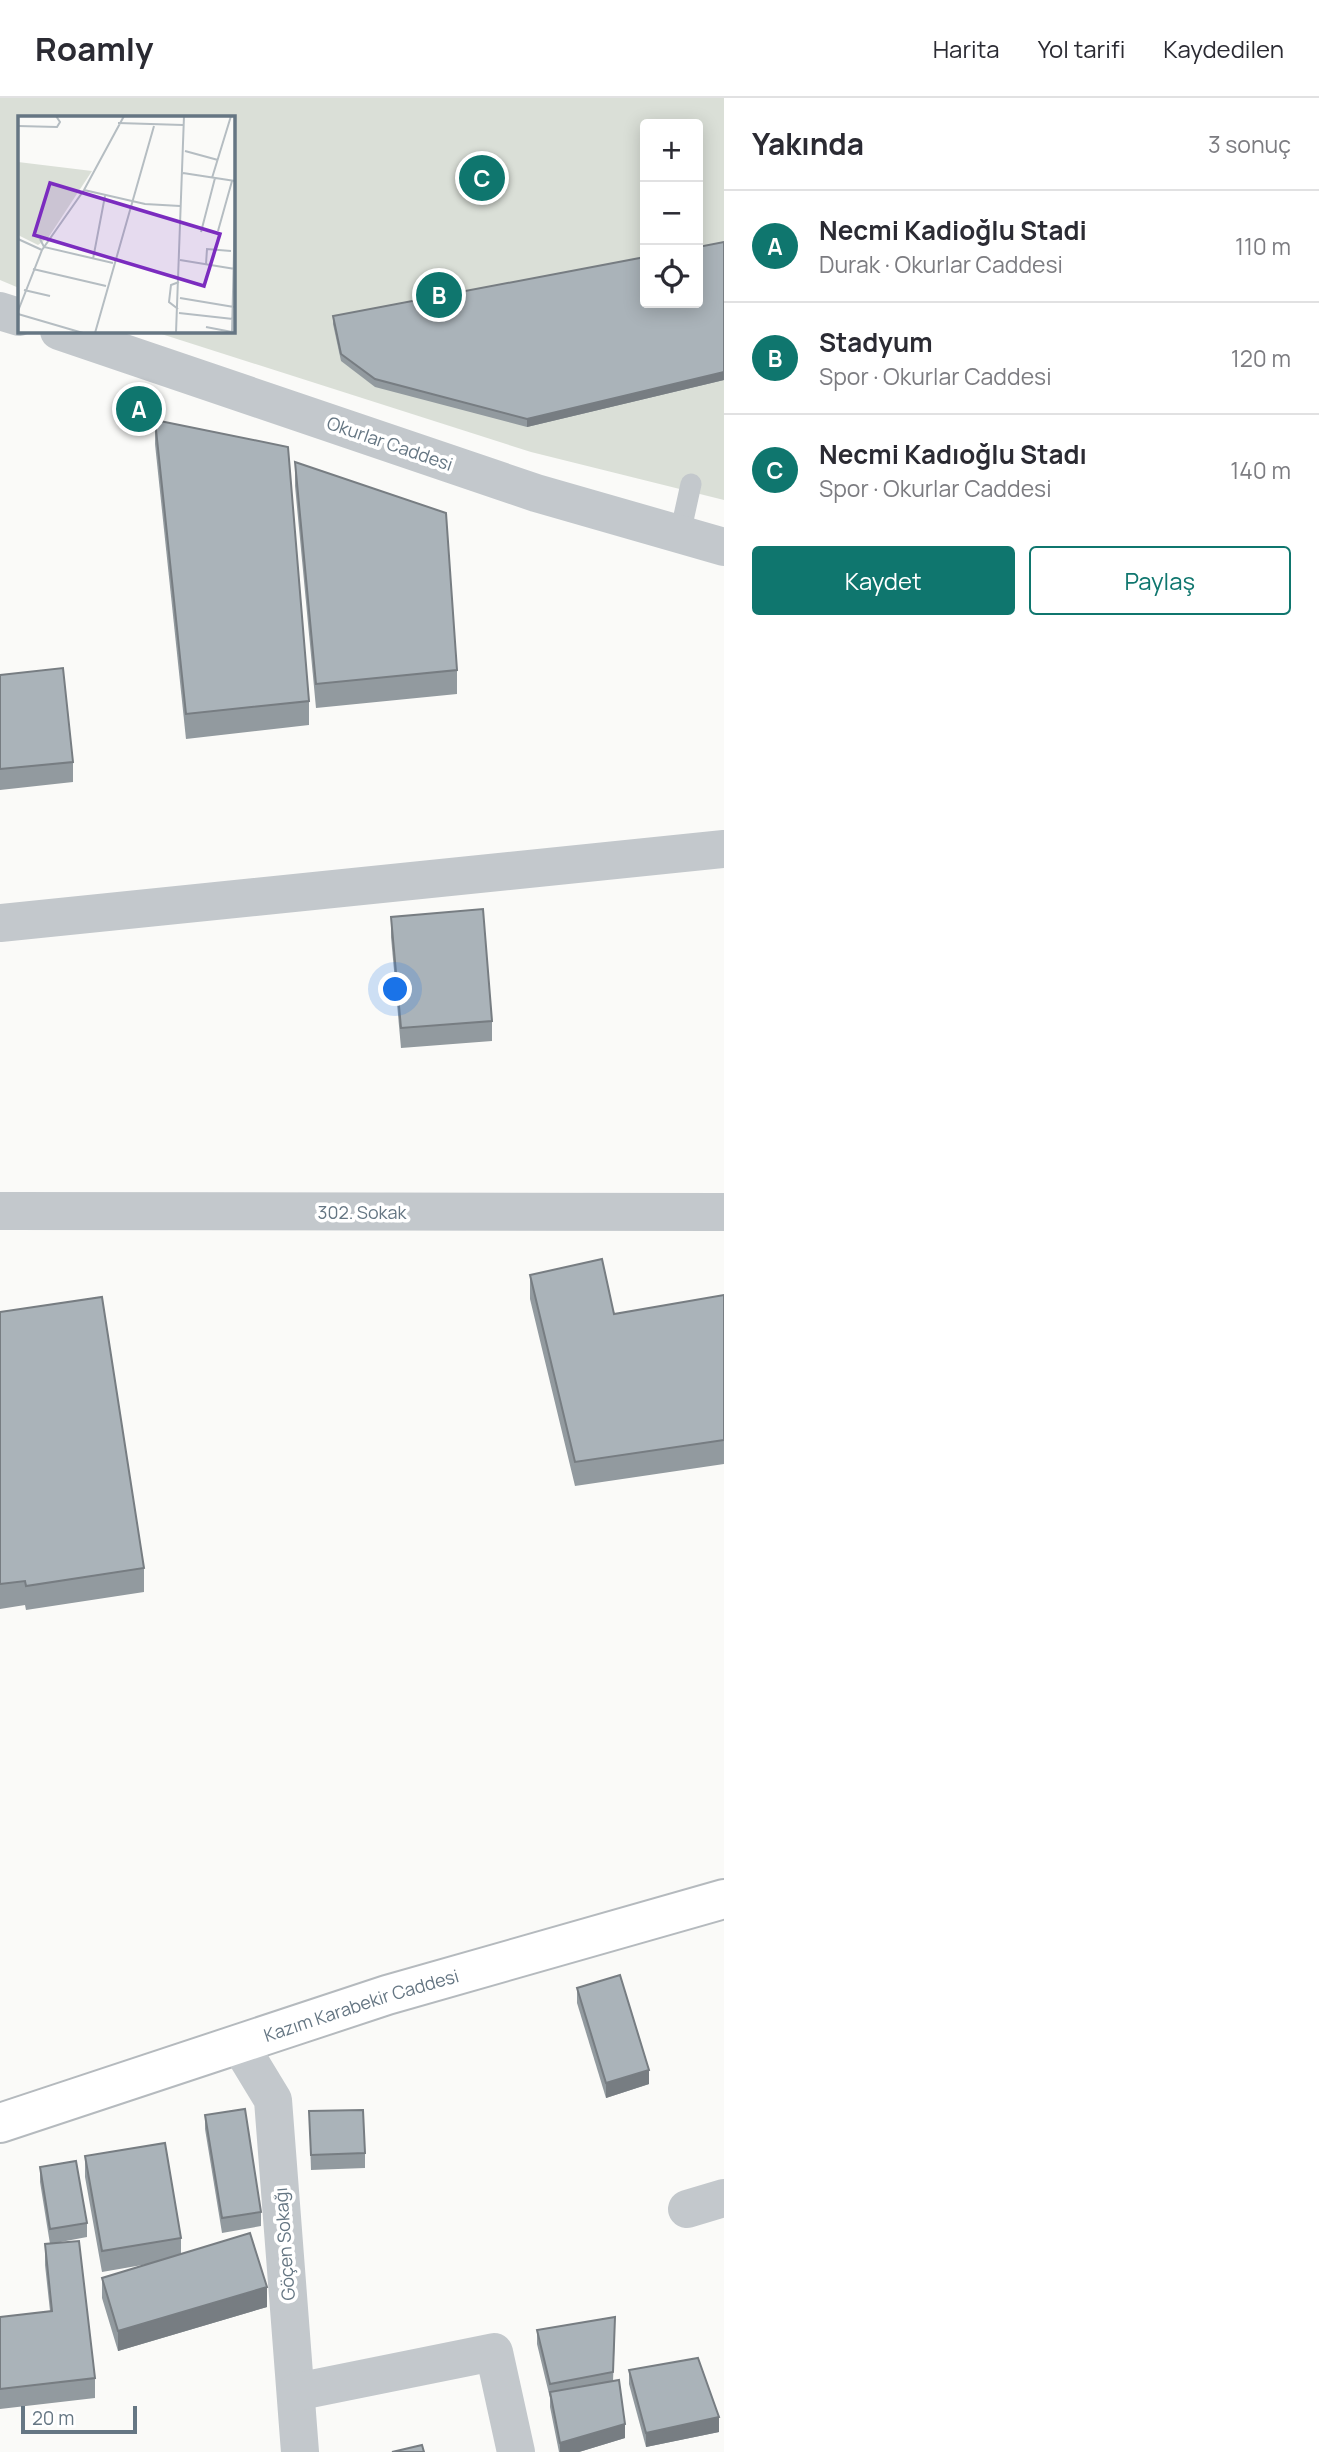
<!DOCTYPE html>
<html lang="tr">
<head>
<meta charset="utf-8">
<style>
  body { margin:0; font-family:Manrope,sans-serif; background:#f2f2f3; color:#2b2b33 }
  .controls { position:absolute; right:21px; top:21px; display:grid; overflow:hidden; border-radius:7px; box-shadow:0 4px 18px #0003 }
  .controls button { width:63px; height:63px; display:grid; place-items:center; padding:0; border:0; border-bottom:2px solid #e1e1e2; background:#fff; color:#2b2b33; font:35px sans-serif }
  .scale { position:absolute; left:21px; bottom:18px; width:116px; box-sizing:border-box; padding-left:7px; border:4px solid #657683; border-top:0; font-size:19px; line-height:24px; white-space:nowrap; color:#657683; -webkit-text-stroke:5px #fff; paint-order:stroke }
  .you { position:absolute; left:396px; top:892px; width:24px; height:24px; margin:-18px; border:5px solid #fff; border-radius:50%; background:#1a73e8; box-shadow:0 0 0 10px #1a73e833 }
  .badge { display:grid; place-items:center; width:46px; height:46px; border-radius:50%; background:#0f766e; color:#fff; font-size:23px; font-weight:700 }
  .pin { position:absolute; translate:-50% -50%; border:4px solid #fff; box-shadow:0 2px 7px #0006 }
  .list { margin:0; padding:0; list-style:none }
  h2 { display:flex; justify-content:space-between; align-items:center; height:91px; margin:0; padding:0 28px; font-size:30px }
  h2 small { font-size:23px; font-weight:400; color:#7c7c81 }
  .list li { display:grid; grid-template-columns:46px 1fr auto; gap:21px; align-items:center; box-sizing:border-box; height:112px; padding:0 28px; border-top:2px solid #e1e1e2 }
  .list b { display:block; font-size:26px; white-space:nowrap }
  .list p { margin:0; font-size:23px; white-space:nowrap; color:#7c7c81 }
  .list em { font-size:23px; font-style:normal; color:#7c7c81 }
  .actions { display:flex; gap:14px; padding:21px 28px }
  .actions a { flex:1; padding:16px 0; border:2px solid #0f766e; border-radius:7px; text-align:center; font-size:24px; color:#0f766e }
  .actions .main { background:#0f766e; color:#fff }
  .icon { flex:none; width:38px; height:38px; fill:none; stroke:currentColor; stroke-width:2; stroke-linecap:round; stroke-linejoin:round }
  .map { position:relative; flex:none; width:724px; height:2354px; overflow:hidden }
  header { display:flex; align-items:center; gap:42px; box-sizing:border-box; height:98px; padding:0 35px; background:#fff; border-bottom:2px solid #e1e1e2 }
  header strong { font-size:33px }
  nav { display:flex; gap:38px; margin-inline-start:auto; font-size:24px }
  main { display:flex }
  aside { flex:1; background:#fff }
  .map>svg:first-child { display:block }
  .green { fill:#dadfd7; fill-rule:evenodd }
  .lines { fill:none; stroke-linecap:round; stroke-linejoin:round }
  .primary-casing { stroke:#b5babe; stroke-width:42 }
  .lane { stroke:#c3c8cc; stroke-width:21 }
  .street { stroke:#c3c8cc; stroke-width:38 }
  .primary { stroke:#fff; stroke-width:38 }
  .wall { fill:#929a9f }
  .shaded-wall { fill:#777d82 }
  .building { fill:#aab3b9; stroke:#777d82; stroke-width:2 }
  .labels { text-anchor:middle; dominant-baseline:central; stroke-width:7; stroke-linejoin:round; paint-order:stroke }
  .street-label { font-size:18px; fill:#657683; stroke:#fff }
  .inset-road { fill:none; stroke:#b5bdc2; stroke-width:2 }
  .view { fill:#7b2cbf; fill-opacity:0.15; stroke:#7b2cbf; stroke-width:3.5 }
  .inset-edge { fill:none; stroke:#657683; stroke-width:3.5 }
</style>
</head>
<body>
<header>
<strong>Roamly</strong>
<nav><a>Harita</a><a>Yol tarifi</a><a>Kaydedilen</a></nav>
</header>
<main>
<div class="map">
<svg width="724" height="2354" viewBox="0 0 724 2354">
  <rect width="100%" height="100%" fill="#fafaf8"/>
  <path class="green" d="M0,0H724V402L531,354L152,233H233V19H19V190L0,182ZM645,26H698V205H645Z"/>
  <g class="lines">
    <defs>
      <g id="primary">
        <path id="s1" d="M0,2025L387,1897L724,1801"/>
      </g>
    </defs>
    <use href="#primary" class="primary-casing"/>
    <path class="lane" d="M680,436L691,386"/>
    <g class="street">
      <path d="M0,213L19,219"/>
      <path d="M59,233L536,395L724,449"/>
      <path d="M0,825L724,751"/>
      <path d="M0,1113L724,1114"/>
      <path d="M239,1946L273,2002L300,2354"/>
      <path d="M687,2111L724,2100"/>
      <path d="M296,2294L494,2254L516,2354"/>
    </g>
    <use href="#primary" class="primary"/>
  </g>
  <g class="wall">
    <path d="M724,144V282L527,329L375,289L341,263L333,226V218Z"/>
    <path d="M155,322L309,603V627L186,641L155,346Z"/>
    <path d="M295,364L457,572V596L316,610L295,388Z"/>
    <path d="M0,577L73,664V684L0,692Z"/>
    <path d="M391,819L492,923V943L401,950L391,839Z"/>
    <path d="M530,1177L614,1216L724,1197V1366L575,1388L530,1201Z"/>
    <path d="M0,1214L144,1470V1494L26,1512L25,1507L0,1511Z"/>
    <path d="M577,1890L649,1986L606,2000L577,1905Z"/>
    <path d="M309,2013L365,2055V2070L311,2072Z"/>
    <path d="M205,2017L261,2114V2128L222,2135L205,2031Z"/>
    <path d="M85,2058L181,2140V2156L267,2209L118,2253L102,2200V2180L148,2166L102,2174L85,2079Z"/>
    <path d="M40,2069L87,2125V2139L50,2146L40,2084Z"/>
    <path d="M45,2146L95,2280V2300L0,2311V2219L50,2213L45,2167Z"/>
    <path d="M537,2232L615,2234L613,2283L625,2340L579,2354H559L550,2309V2300L537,2246Z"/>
    <path d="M629,2272L719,2334L646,2349L629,2286Z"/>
  </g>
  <g class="shaded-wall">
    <path d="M724,274V282L527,329V321Z"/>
    <path d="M649,1972V1986L606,2000V1985Z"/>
    <path d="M267,2189V2209L118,2253V2233Z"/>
    <path d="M719,2319V2334L646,2349V2335Z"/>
    <path d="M625,2326V2340L579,2354H560V2345Z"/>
  </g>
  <g class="building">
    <path d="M724,144V274L527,321L375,281L341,256L333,218L645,159V205H698V149Z"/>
    <path d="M155,322L288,349L309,603L186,616Z"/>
    <path d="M295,364L446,415L457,572L316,586Z"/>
    <path d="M63,570L73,664L0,671V577Z"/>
    <path d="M483,811L492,923L401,930L391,819Z"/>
    <path d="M602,1161L614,1216L724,1197V1342L575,1364L530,1177Z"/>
    <path d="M102,1199L144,1470L26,1488L25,1483L0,1486V1214Z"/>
    <path d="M620,1877L649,1972L606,1985L577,1890Z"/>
    <path d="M245,2011L261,2114L222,2120L205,2017Z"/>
    <path d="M363,2012L365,2055L311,2057L309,2013Z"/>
    <path d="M165,2045L181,2140L102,2153L85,2058Z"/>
    <path d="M76,2063L87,2125L50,2131L40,2069Z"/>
    <path d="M250,2135L267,2189L118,2233L102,2180Z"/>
    <path d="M79,2143L95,2280L0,2291V2219L52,2213L45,2146Z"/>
    <path d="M615,2219L613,2274L550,2286L537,2232Z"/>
    <path d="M698,2260L719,2319L646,2335L629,2272Z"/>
    <path d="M619,2282L625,2326L560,2345L550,2294Z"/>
    <path d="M422,2347L424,2354H392Z"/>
  </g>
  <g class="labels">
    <g class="street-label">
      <text transform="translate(390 345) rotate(19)">Okurlar Caddesi</text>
      <text x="362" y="1114">302. Sokak</text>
      <text stroke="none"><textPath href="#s1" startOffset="380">Kazım Karabekir Caddesi</textPath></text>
      <text transform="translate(284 2146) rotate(-94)">Göçen Sokağı</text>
    </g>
  </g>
  <g transform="translate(18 18)">
    <rect width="217" height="217" fill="#fafaf8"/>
    <path d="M0,46L74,55L30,122L20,129L0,119Z" fill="#dadfd7"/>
    <path class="inset-road" d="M100,7L165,9M0,10L39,11L42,6L38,0M167,35L200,44M165,57L217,65M194,62L213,0M66,74L127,88L162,90M200,115L214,65M183,116L197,62M0,123L24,134M22,123L26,131L95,147M75,143L87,80M162,144L217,153M188,148L189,133L213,135M15,153L88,170M6,174L32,180M162,182L216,191M160,193L151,186L153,169L161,166M0,195L24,134L66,74L106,0M161,197L215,203M0,198L65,217M188,211L214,216M77,217L136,10M158,217L166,0M214,217L217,96"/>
    <path class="view" d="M32,67L202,118L186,170L16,119Z"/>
    <rect width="217" height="217" class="inset-edge"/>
  </g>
</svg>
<div class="controls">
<button>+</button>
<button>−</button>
<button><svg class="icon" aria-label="locate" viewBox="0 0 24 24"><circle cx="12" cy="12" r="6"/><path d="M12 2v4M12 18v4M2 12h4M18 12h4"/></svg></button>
</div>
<div class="scale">20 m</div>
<div class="you"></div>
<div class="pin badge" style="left:139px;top:311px">A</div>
<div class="pin badge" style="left:439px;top:197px">B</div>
<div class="pin badge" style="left:482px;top:80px">C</div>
</div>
<aside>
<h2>Yakında<small>3 sonuç</small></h2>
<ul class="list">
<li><span class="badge">A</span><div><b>Necmi Kadioğlu Stadi</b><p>Durak · Okurlar Caddesi</p></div><em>110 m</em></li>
<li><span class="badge">B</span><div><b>Stadyum</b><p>Spor · Okurlar Caddesi</p></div><em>120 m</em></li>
<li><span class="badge">C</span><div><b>Necmi Kadıoğlu Stadı</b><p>Spor · Okurlar Caddesi</p></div><em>140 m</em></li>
</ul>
<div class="actions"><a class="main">Kaydet</a><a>Paylaş</a></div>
</aside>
</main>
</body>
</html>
